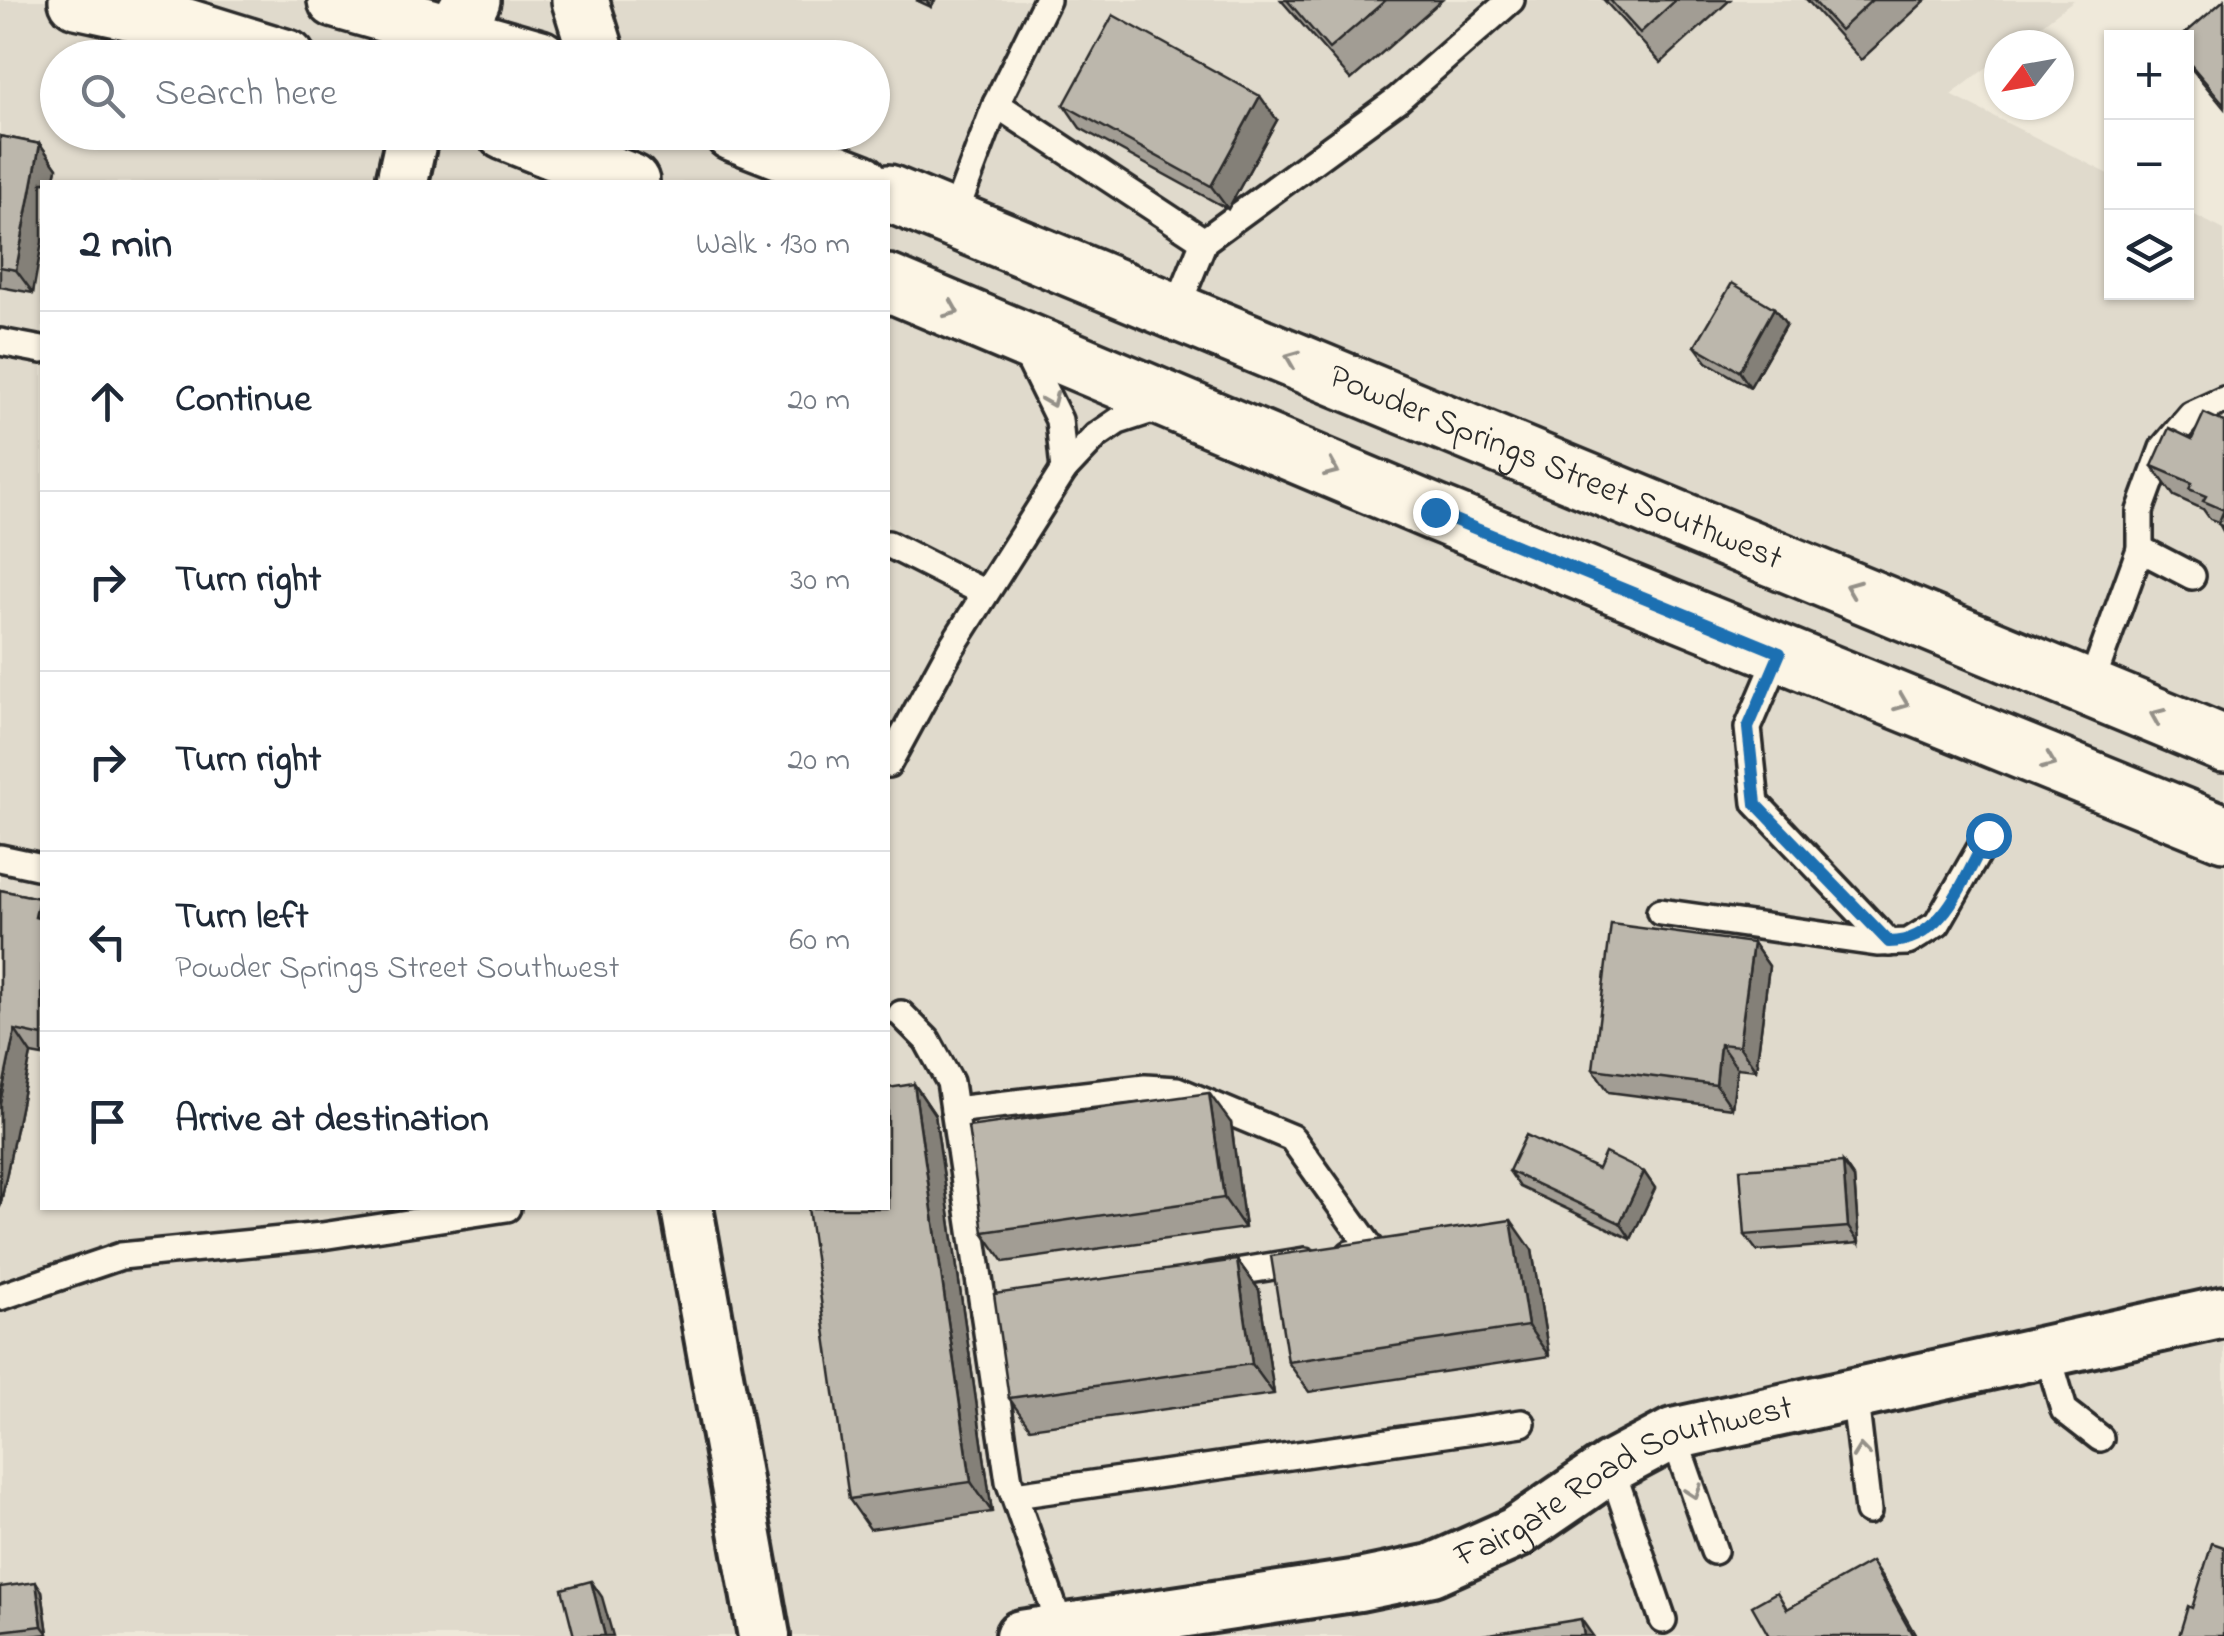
<!DOCTYPE html>
<html lang="en">
<head>
<meta charset="utf-8">
<style>
  body { margin:0; font-family:"Indie Flower",sans-serif; background:#f2f2f3; color:#1f2937 }
  .controls { position:absolute; right:30px; top:30px; display:grid; overflow:hidden; border-radius:0px; box-shadow:0 2px 8px #0004 }
  .controls button { width:90px; height:90px; display:grid; place-items:center; padding:0; border:0; border-bottom:2px solid #e0e1e3; background:#fff; color:#1f2937; font:50px sans-serif }
  .compass { position:absolute; left:1984px; top:30px; width:90px; height:90px; border-radius:50%; background:#fff; box-shadow:0 2px 8px #0004; rotate:239deg }
  .stop { position:absolute; width:30px; height:30px; margin:-22px; border:8px solid #1f6fb2; border-radius:50%; background:#fff }
  .stop.end { background:#1f6fb2; border-color:#fff; box-shadow:0 2px 10px #0008 }
  .list { margin:0; padding:0; list-style:none }
  h2 { display:flex; justify-content:space-between; align-items:center; height:130px; margin:0; padding:0 40px; font-size:42px }
  h2 small { font-size:32px; font-weight:400; color:#747a83 }
  .list li { display:grid; grid-template-columns:65px 1fr auto; gap:30px; align-items:center; box-sizing:border-box; height:180px; padding:0 40px; border-top:2px solid #e0e1e3 }
  .list b { display:block; font-size:38px; white-space:nowrap }
  .list p { margin:0; font-size:32px; white-space:nowrap; color:#747a83 }
  .list em { font-size:32px; font-style:normal; color:#747a83 }
  .icon { flex:none; width:55px; height:55px; fill:none; stroke:currentColor; stroke-width:2; stroke-linecap:round; stroke-linejoin:round }
  .map { position:relative; flex:none; width:2224px; height:1636px; overflow:hidden }
  .search { position:absolute; background:#fff; box-shadow:0 2px 8px #0004; left:40px; top:40px; width:850px; height:110px; display:flex; align-items:center; gap:25px; box-sizing:border-box; padding:0 35px; border-radius:55px; color:#747a83; font-size:38px }
  .panel { position:absolute; background:#fff; box-shadow:0 2px 8px #0004; left:40px; top:180px; width:850px; height:1030px; border-radius:0px }
  .map>svg:first-child { display:block }
  .built { fill:#e0dacc; fill-rule:evenodd }
  .lines { fill:none; stroke-linecap:round; stroke-linejoin:round }
  .lane-casing { stroke:#2b2b2b; stroke-width:32 }
  .street-casing { stroke:#2b2b2b; stroke-width:58 }
  .secondary-casing { stroke:#2b2b2b; stroke-width:62 }
  .primary-casing { stroke:#2b2b2b; stroke-width:62 }
  .lane { stroke:#fcf5e5; stroke-width:25 }
  .street { stroke:#fcf5e5; stroke-width:50 }
  .secondary { stroke:#fcf5e5; stroke-width:55 }
  .primary { stroke:#fcf5e5; stroke-width:55 }
  .wall { fill:#a29d94; stroke:#2b2b2b; stroke-width:2.5 }
  .shaded-wall { fill:#848078; stroke:#2b2b2b; stroke-width:2.5 }
  .building { fill:#bcb7ac; stroke:#2b2b2b; stroke-width:2.5 }
  .oneway { stroke:#949088 }
  .route { stroke:#1f6fb2; stroke-width:12 }
  .labels { text-anchor:middle; dominant-baseline:central; stroke-width:9; stroke-linejoin:round; paint-order:stroke }
  .street-label { font-size:35px; fill:#2b2b2b; stroke:#fcf5e5 }
</style>
</head>
<body>
<div class="map">
<svg width="2224" height="1636" viewBox="0 0 2224 1636">
  <rect width="100%" height="100%" fill="#efe9da"/>
  <filter id="ink" filterUnits="userSpaceOnUse"><feTurbulence type="fractalNoise" baseFrequency=".01" numOctaves="2"/><feDisplacementMap in="SourceGraphic" scale="20" xChannelSelector="R" yChannelSelector="G"/><feConvolveMatrix kernelMatrix="1 2 1 2 8 2 1 2 1" color-interpolation-filters="sRGB"/></filter>
  <g filter="url(#ink)">
    <path class="built" d="M0,0H2074L2015,45H1999V58L1951,95L2111,175L2112,292H2186L2187,211L2224,230V1636H0ZM58,58H872V132H58ZM42,182H888V1208H42Z"/>
    <g class="lines">
      <defs>
        <g id="lane">
          <path d="M1047,0L996,104L1204,241"/>
          <path d="M141,58L151,16"/>
          <path d="M953,218L996,104"/>
          <path d="M1176,310L1204,241L1398,99L1511,0"/>
          <path d="M0,342L42,350"/>
          <path d="M1024,349L1059,420L1064,470"/>
          <path d="M888,544L985,593"/>
          <path d="M2140,549L2192,576"/>
          <path d="M1780,653L1748,728L1756,803L1889,943"/>
          <path d="M2090,687L2140,549V511L2163,448L2191,415L2224,400"/>
          <path d="M888,764L951,648L1064,470L1096,436L1118,421L1164,406"/>
          <path d="M0,858L42,867"/>
          <path d="M1660,912L1877,943L1908,942L1937,924L1988,835"/>
          <path d="M901,1014L927,1040L950,1082L1009,1481L1062,1631"/>
          <path d="M954,1110L1145,1088L1177,1090L1292,1138L1373,1251L1350,1254"/>
          <path d="M1211,1276L1305,1261"/>
          <path d="M0,1297L121,1256L322,1236L507,1208"/>
          <path d="M984,1312L1028,1305"/>
          <path d="M2046,1348L2064,1410L2100,1438"/>
          <path d="M1854,1391L1868,1511"/>
          <path d="M1673,1434L1714,1551"/>
          <path d="M1611,1467L1663,1620"/>
          <path d="M1015,1495L1522,1423"/>
        </g>
        <g id="street">
          <path d="M402,182L413,132"/>
          <path d="M687,1208L764,1636"/>
          <path id="s1" d="M1021,1636L1359,1585L1432,1570L1515,1533L1611,1467L1673,1434L2224,1312"/>
        </g>
        <path id="secondary" d="M440,58L472,0"/>
        <g id="primary">
          <path d="M77,0L151,16L287,58"/>
          <path d="M336,0L540,58"/>
          <path d="M580,0L598,58"/>
          <path d="M505,132L631,182"/>
          <path d="M732,132L861,182"/>
          <path id="s2" d="M888,193L2224,744"/>
          <path d="M888,283L1435,513L2224,833"/>
        </g>
      </defs>
      <use href="#lane" class="lane-casing"/>
      <use href="#street" class="street-casing"/>
      <use href="#secondary" class="secondary-casing"/>
      <use href="#primary" class="primary-casing"/>
      <use href="#lane" class="lane"/>
      <use href="#street" class="street"/>
      <use href="#secondary" class="secondary"/>
      <use href="#primary" class="primary"/>
    </g>
    <g class="wall">
      <path d="M916,0H935L931,7Z"/>
      <path d="M1281,0H1442L1351,80Z"/>
      <path d="M1604,0H1730L1661,63Z"/>
      <path d="M1807,0H1926L1861,60Z"/>
      <path d="M2224,0V108L2186,62V38Z"/>
      <path d="M1064,105L1277,120L1228,209L1080,128Z"/>
      <path d="M0,136L40,144L57,168L54,182H42L33,293L0,287Z"/>
      <path d="M1774,308L1786,324L1750,387L1707,362L1695,346Z"/>
      <path d="M2224,422V533L2218,522L2210,519L2203,509L2174,496L2152,466L2192,439Z"/>
      <path d="M0,890L39,898L42,903V1056L31,1054L0,1207Z"/>
      <path d="M1753,943L1769,966L1756,1070L1737,1068L1732,1108L1609,1092L1593,1069Z"/>
      <path d="M914,1084L935,1115L992,1512L870,1529L849,1499Z"/>
      <path d="M1231,1123L1245,1228L1004,1262L983,1232Z"/>
      <path d="M1843,1162L1854,1178L1859,1243L1757,1251L1745,1235Z"/>
      <path d="M1598,1169L1644,1172L1655,1188L1631,1239L1520,1187L1509,1171Z"/>
      <path d="M1532,1250L1549,1356L1309,1392L1288,1362Z"/>
      <path d="M1237,1260L1259,1290L1274,1394L1030,1428L1009,1398Z"/>
      <path d="M0,1587L42,1591L48,1634L31,1636H0Z"/>
    </g>
    <g class="shaded-wall">
      <path d="M926,0H935L931,7Z"/>
      <path d="M1260,96L1277,120L1228,209L1211,186Z"/>
      <path d="M40,144L57,168L54,182H42V242L33,293L16,270Z"/>
      <path d="M1774,308L1786,324L1750,387L1739,371Z"/>
      <path d="M39,898L42,903V928L35,917Z"/>
      <path d="M1753,943L1769,966L1756,1070L1739,1046Z"/>
      <path d="M15,1030L31,1054L0,1207V1102Z"/>
      <path d="M1720,1044L1737,1068L1732,1108L1716,1085Z"/>
      <path d="M914,1084L935,1115L992,1512L971,1482Z"/>
      <path d="M1209,1093L1231,1123L1245,1228L1224,1198Z"/>
      <path d="M1843,1162L1854,1178L1859,1243L1848,1227Z"/>
      <path d="M1644,1172L1655,1188L1631,1239L1620,1223Z"/>
      <path d="M1511,1220L1532,1250L1549,1356L1528,1326Z"/>
      <path d="M1237,1260L1259,1290L1274,1394L1252,1364Z"/>
      <path d="M1871,1562L1887,1585L1916,1636H1913Z"/>
      <path d="M591,1581L602,1597L613,1636H605Z"/>
      <path d="M36,1582L42,1591L48,1634L42,1626Z"/>
      <path d="M1581,1619L1593,1636H1584Z"/>
    </g>
    <g class="building">
      <path d="M1287,0H1386L1329,49Z"/>
      <path d="M1610,0H1676L1640,33Z"/>
      <path d="M1813,0H1872L1840,30Z"/>
      <path d="M2224,0V104L2186,59V38H2180Z"/>
      <path d="M1113,15L1260,96L1211,186L1064,105Z"/>
      <path d="M0,136L40,144L16,270L0,267Z"/>
      <path d="M1732,283L1774,308L1739,371L1695,346Z"/>
      <path d="M2204,413L2224,422V510L2203,501L2206,496L2189,489L2192,483L2152,466L2169,428L2192,439Z"/>
      <path d="M2224,510V527L2218,524Z"/>
      <path d="M0,890L39,898L35,917L42,919V1036L15,1030L0,1102Z"/>
      <path d="M1611,924L1753,943L1739,1046L1720,1044L1716,1085L1593,1069Z"/>
      <path d="M914,1084L971,1482L849,1499L808,1208H888V1088Z"/>
      <path d="M1209,1093L1224,1198L983,1232L968,1127Z"/>
      <path d="M1526,1135L1598,1169L1605,1153L1644,1172L1620,1223L1509,1171Z"/>
      <path d="M1843,1162L1848,1227L1745,1235L1740,1169Z"/>
      <path d="M1511,1220L1528,1326L1288,1362L1271,1256Z"/>
      <path d="M1237,1260L1252,1364L1009,1398L994,1294Z"/>
      <path d="M2212,1543L2224,1547V1636H2179L2188,1606L2192,1608Z"/>
      <path d="M1871,1562L1913,1636H1769L1752,1606L1777,1592L1787,1609Z"/>
      <path d="M591,1581L605,1636H574L562,1589Z"/>
      <path d="M36,1582L42,1626L0,1631V1587Z"/>
      <path d="M1581,1619L1584,1636H1477Z"/>
    </g>
    <defs><path id="oneway-chevron" d="M-2-3.5L2.5 0L-2 3.5" fill="none" stroke-width="1.6" stroke-linecap="round" stroke-linejoin="round" transform="scale(2.5)"/></defs>
    <g class="oneway">
      <use href="#oneway-chevron" transform="translate(952 310) rotate(23)"/>
      <use href="#oneway-chevron" transform="translate(1292 358) rotate(-158)"/>
      <use href="#oneway-chevron" transform="translate(1051 400) rotate(67)"/>
      <use href="#oneway-chevron" transform="translate(1332 469) rotate(23)"/>
      <use href="#oneway-chevron" transform="translate(1852 588) rotate(-158)"/>
      <use href="#oneway-chevron" transform="translate(1902 703) rotate(22)"/>
      <use href="#oneway-chevron" transform="translate(2157 716) rotate(-157)"/>
      <use href="#oneway-chevron" transform="translate(2049 762) rotate(22)"/>
      <use href="#oneway-chevron" transform="translate(1861 1451) rotate(-96)"/>
      <use href="#oneway-chevron" transform="translate(1694 1492) rotate(71)"/>
    </g>
  </g>
  <g class="lines" filter="url(#ink)">
    <path class="route" d="M1435,512L1780,653L1748,728L1756,804L1889,942C1944,942 1964,877 1988,835"/>
  </g>
  <g class="labels">
    <g class="street-label">
      <text stroke="none"><textPath href="#s2" startOffset="722">Powder Springs Street Southwest</textPath></text>
      <text stroke="none"><textPath href="#s1" startOffset="630">Fairgate Road Southwest</textPath></text>
    </g>
  </g>
</svg>
<div class="controls">
<button>+</button>
<button>−</button>
<button><svg class="icon" aria-label="layers" viewBox="0 0 24 24"><path d="M12 4l9 5-9 5-9-5zM3 14l9 5 9-5"/></svg></button>
</div>
<svg class="compass" viewBox="-18 -18 36 36"><path d="M0-13l5 13h-10z" fill="#e53935"/><path d="M0 13l5-13h-10z" fill="#747a83"/></svg>
<div class="stop" style="left:1988px;top:835px"></div>
<div class="stop end" style="left:1435px;top:512px"></div>
<div class="search"><svg class="icon" aria-label="search" viewBox="0 0 24 24"><circle cx="10" cy="10" r="6"/><path d="M15 15l6 6"/></svg>Search here</div>
<section class="panel">
<h2>2 min<small>Walk · 130 m</small></h2>
<ul class="list">
<li><svg class="icon" aria-label="ahead" viewBox="0 0 24 24"><path d="M12 20V5M6 11l6-6 6 6"/></svg><div><b>Continue</b></div><em>20 m</em></li>
<li><svg class="icon" aria-label="right" viewBox="0 0 24 24"><path d="M7 20v-9h11M14 6l5 5-5 5"/></svg><div><b>Turn right</b></div><em>30 m</em></li>
<li><svg class="icon" aria-label="right" viewBox="0 0 24 24"><path d="M7 20v-9h11M14 6l5 5-5 5"/></svg><div><b>Turn right</b></div><em>20 m</em></li>
<li><svg class="icon" aria-label="left" viewBox="0 0 24 24"><path d="M17 20v-9H6M10 6l-5 5 5 5"/></svg><div><b>Turn left</b><p>Powder Springs Street Southwest</p></div><em>60 m</em></li>
<li><svg class="icon" aria-label="arrive" viewBox="0 0 24 24"><path d="M6 21V4h12l-3 4 3 4H6"/></svg><div><b>Arrive at destination</b></div></li>
</ul>
</section>
</div>
</body>
</html>
